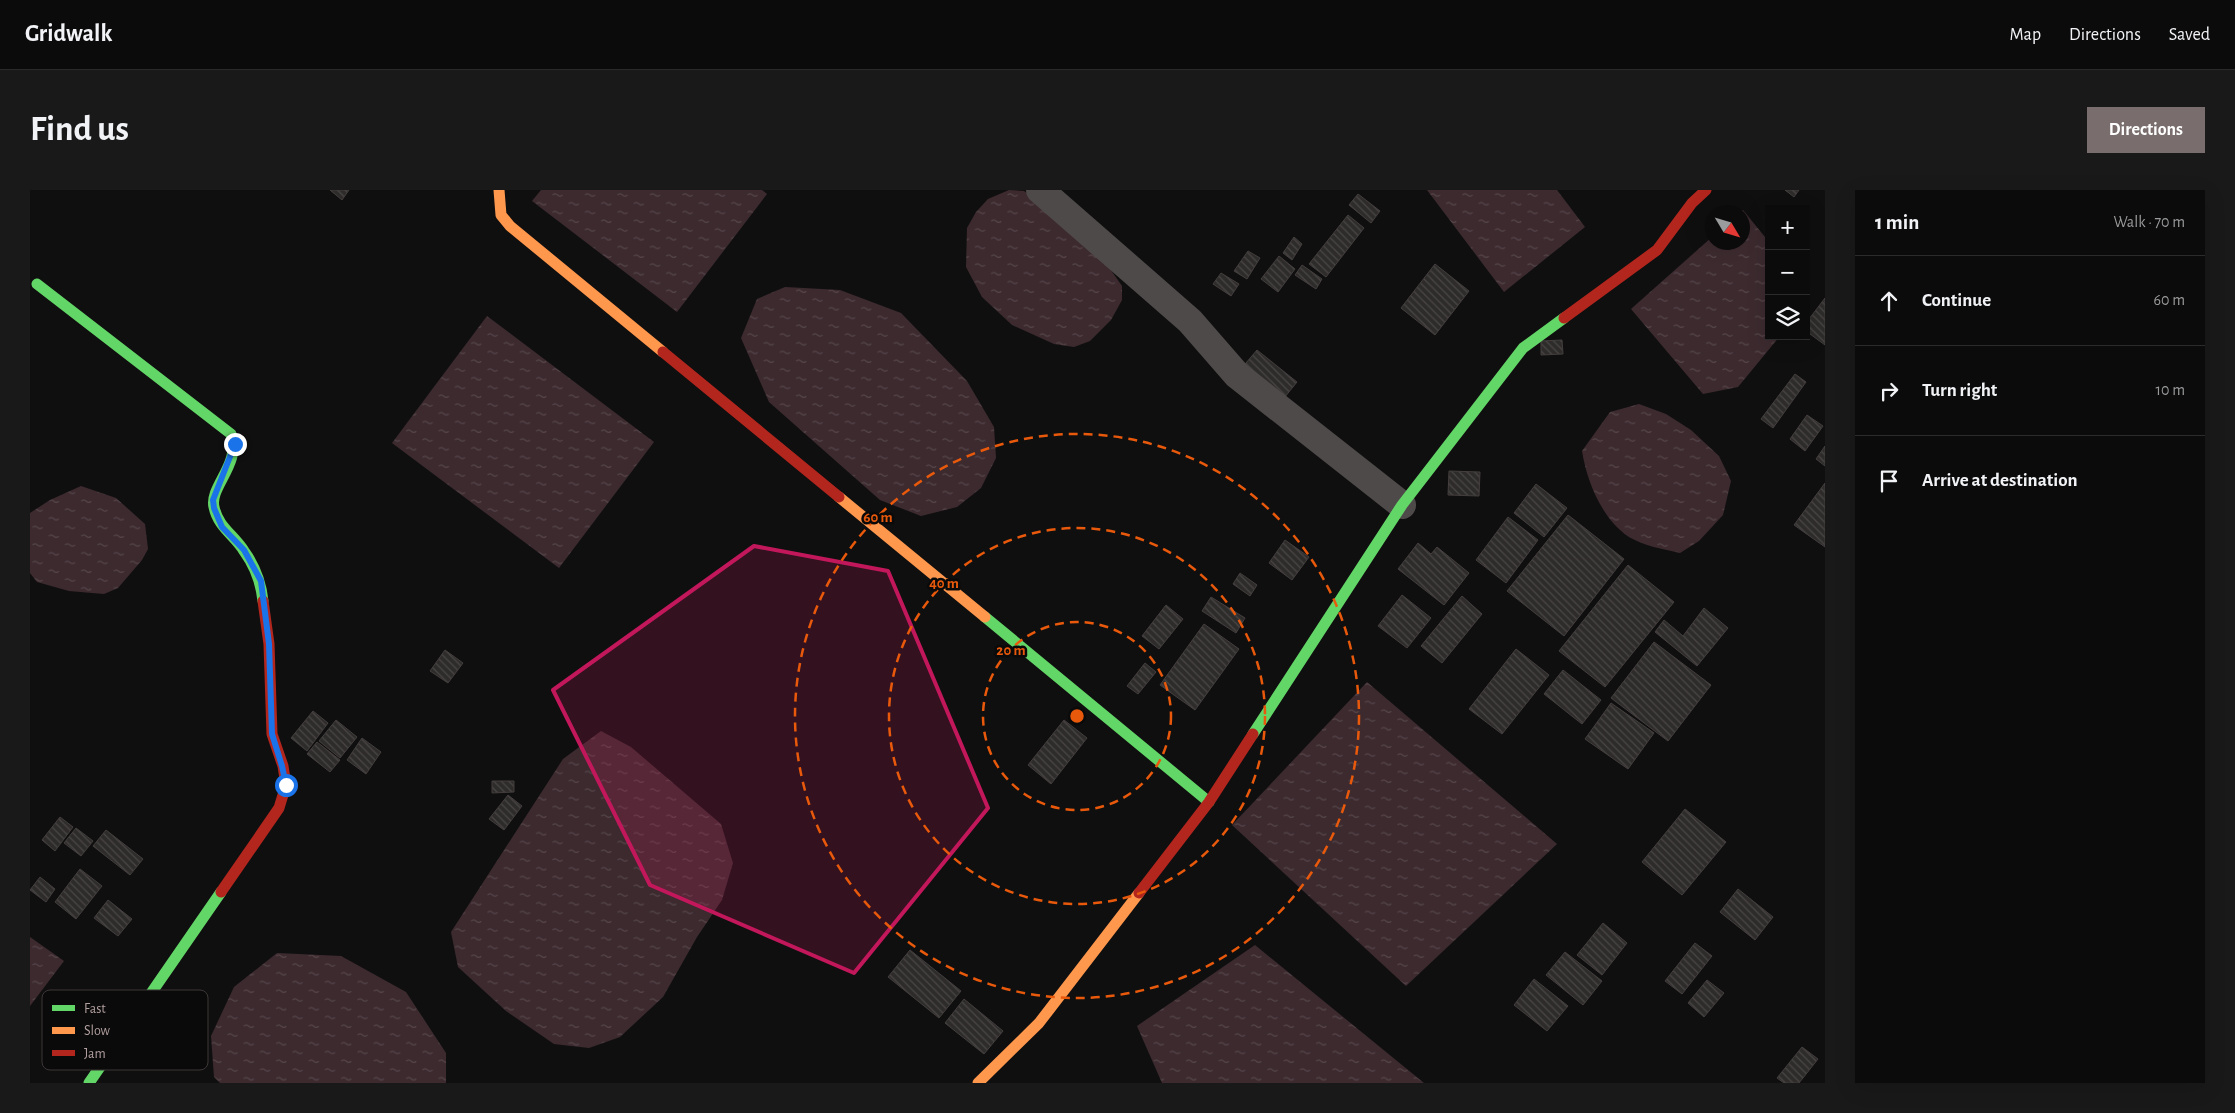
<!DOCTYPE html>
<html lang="en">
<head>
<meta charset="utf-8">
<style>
  body { margin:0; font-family:"Alegreya Sans",sans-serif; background:#1a1919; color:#f1f3f6 }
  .controls { position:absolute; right:15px; top:15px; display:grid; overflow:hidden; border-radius:0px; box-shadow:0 5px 20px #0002 }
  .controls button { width:45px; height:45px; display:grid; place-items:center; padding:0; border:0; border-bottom:1px solid #2c2b2c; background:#0c0b0b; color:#f1f3f6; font:25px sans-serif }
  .compass { position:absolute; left:1675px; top:15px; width:45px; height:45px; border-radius:50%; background:#0c0b0b; box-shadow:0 5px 20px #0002; rotate:128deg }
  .stop { position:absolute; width:15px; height:15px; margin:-11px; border:4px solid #1a73e8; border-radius:50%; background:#fff }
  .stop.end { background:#1a73e8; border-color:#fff; box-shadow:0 1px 5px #0008 }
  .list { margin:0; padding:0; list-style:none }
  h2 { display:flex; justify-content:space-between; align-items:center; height:65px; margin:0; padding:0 20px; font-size:21px }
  h2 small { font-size:16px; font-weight:400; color:#9a9b9d }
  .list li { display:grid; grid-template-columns:32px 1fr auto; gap:15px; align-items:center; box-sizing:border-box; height:90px; padding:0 20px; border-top:1px solid #2c2b2c }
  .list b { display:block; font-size:19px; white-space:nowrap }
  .list em { font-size:16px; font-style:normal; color:#9a9b9d }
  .icon { flex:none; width:28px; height:28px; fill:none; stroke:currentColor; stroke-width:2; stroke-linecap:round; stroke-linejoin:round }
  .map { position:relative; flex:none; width:1795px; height:893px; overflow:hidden; border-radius:0px }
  header { display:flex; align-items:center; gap:30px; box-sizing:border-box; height:70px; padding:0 25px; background:#0c0b0b; border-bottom:1px solid #2c2b2c }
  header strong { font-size:24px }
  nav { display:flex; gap:28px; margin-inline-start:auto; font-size:18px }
  .intro { display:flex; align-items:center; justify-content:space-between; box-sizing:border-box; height:120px; padding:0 30px }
  h1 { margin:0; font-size:35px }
  .button { padding:12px 22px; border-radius:0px; background:#796d6d; color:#fff; font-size:18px; font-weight:700 }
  main { display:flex; gap:30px; padding:0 30px }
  aside { flex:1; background:#0c0b0b; border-radius:0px; box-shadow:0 5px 20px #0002 }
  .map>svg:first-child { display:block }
  .water { fill:url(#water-ripples) }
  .building { fill:url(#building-back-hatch); stroke:#443e3e }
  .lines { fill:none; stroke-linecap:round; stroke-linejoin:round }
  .street { stroke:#4f4a4a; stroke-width:28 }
  .fast { stroke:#63d668; stroke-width:11 }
  .slow { stroke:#ff974d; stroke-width:11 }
  .jam { stroke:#b3261e; stroke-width:11 }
  .route { stroke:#1a73e8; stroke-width:6 }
  .marked { fill:#c2185b; fill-opacity:0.2; stroke:#c2185b; stroke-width:4; stroke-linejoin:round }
  .ring { fill:none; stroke:#e8590c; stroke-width:2.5; stroke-dasharray:9 6 }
  .key { fill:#0b0a0a; stroke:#3d3737; stroke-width:1 }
  .key-label { font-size:14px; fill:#b29f9f }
  .centre { fill:#e8590c; stroke:#0b0a0a; stroke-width:2.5 }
  .ring-label { font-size:15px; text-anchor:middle; font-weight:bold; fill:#e8590c; stroke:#0b0a0a; stroke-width:5; stroke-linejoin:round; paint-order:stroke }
</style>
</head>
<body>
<header>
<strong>Gridwalk</strong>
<nav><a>Map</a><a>Directions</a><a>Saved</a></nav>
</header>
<div class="intro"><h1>Find us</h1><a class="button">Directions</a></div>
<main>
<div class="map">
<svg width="1795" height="893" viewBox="0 0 1795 893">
  <defs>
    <pattern id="water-ripples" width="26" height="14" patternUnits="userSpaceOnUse" patternTransform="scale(1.25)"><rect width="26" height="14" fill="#3c2a2f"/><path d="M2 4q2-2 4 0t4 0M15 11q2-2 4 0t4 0" fill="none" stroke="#56464a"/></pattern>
    <pattern id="building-back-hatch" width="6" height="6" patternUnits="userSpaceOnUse" patternTransform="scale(1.25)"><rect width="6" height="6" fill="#2e2b2b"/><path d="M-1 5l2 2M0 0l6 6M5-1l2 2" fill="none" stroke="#4a4646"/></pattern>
  </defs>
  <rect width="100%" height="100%" fill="#100f0f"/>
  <g class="water">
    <path d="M511,0H732L737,4L647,122L502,11Z"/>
    <path d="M979,0L994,1L1019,18L1078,76L1092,96V110L1081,130L1060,151L1044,157L1024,154L982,135L952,107L936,77L937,38L946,22L958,9Z"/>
    <path d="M1397,0H1527L1555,37L1474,102Z"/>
    <path d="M1713,20L1739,52V146H1750L1708,197L1673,204L1601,119L1682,47V52H1712V22H1710Z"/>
    <path d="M755,97L810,100L871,123L937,191L964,237L966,268L951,298L927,317L891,326L850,310L739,212L711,148L727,109Z"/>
    <path d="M457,126L624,252L529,378L362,253Z"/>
    <path d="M1609,214L1636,224L1661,240L1689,266L1701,291L1693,325L1669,351L1650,363C1633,359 1614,356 1599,347C1572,329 1557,292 1552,261L1580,222Z"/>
    <path d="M51,296L86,308L115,334L118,359L112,370L88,398L74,404L39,401L7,392L0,383V323L20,310Z"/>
    <path d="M1337,492L1527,654L1376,796L1202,635Z"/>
    <path d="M571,541L601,557L691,634L703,673L692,710L667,747L633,807L590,847L559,858L524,854L476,821L428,777L421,742L533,569Z"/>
    <path d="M0,747L34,771L0,816Z"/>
    <path d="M1225,755L1394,893H1132L1107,836Z"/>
    <path d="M247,763L311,766L376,802L416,863V893H190L184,887L181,846L204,797Z"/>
  </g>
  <g class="building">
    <path d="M300,0H319L312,10Z"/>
    <path d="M1755,0H1769L1764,7Z"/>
    <path d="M1328,4L1350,21L1341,33L1319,15Z"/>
    <path d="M1318,25L1334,38L1296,87L1279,74Z"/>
    <path d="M1264,47L1272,54L1262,70L1253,63Z"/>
    <path d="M1218,61L1230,68L1217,89L1204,81Z"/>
    <path d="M1249,66L1265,79L1248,102L1231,89Z"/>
    <path d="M1405,74L1439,101L1405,145L1371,118Z"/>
    <path d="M1272,75L1292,89L1286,99L1265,85Z"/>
    <path d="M1191,83L1209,94L1201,106L1183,94Z"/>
    <path d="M1795,108V155L1776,141V133Z"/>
    <path d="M1532,150L1533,164L1511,165V151Z"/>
    <path d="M1227,160L1267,192L1250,213L1210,180Z"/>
    <path d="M1765,184L1776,192L1743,238L1731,229Z"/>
    <path d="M1777,225L1793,236L1775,261L1760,249Z"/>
    <path d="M1795,256V276L1786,269Z"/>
    <path d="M1419,281L1450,282L1449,306L1418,305Z"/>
    <path d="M1795,293V357L1764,335Z"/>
    <path d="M1506,294L1537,318L1514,347L1484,323Z"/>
    <path d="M1538,325L1594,369L1534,446L1477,401Z"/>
    <path d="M1478,327L1508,350L1476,393L1446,370Z"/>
    <path d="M1255,350L1279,367L1262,390L1239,373Z"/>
    <path d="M1388,353L1401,364L1407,357L1439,383L1414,415L1368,379Z"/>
    <path d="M1598,375L1644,412L1575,497L1529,461Z"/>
    <path d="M1210,383L1227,395L1220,406L1203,394Z"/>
    <path d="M1372,405L1401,428L1377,458L1348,436Z"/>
    <path d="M1432,406L1452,424L1412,473L1391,456Z"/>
    <path d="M1181,407L1215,428L1206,443L1172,421Z"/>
    <path d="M1136,415L1153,429L1129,459L1112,446Z"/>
    <path d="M1674,418L1698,438L1667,476L1625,442L1634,430L1653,446Z"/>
    <path d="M1174,434L1209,459L1165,520L1130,495Z"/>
    <path d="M1624,452L1681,495L1638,551L1581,508Z"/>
    <path d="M1486,459L1519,485L1472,544L1439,519Z"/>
    <path d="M415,460L433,473L418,493L400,481Z"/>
    <path d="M1115,473L1126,482L1108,504L1097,496Z"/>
    <path d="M1533,480L1571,510L1552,534L1514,504Z"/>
    <path d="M1581,513L1624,543L1598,579L1555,549Z"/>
    <path d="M283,521L298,533L277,561L261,548Z"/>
    <path d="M306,530L327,547L310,568L289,551Z"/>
    <path d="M1034,530L1057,548L1021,594L998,575Z"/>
    <path d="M332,548L351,562L336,584L317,570Z"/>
    <path d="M287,552L310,570L300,582L277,564Z"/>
    <path d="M462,591H484V602L462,603Z"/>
    <path d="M478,605L492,616L474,640L459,629Z"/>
    <path d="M1655,619L1696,652L1652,705L1612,672Z"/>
    <path d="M30,627L43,637L25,661L12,650Z"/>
    <path d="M46,638L63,651L51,666L34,653Z"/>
    <path d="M76,640L113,669L100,685L63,656Z"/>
    <path d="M50,679L72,696L46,729L25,712Z"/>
    <path d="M10,687L25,699L16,712L0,700Z"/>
    <path d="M1708,699L1743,727L1725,750L1690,722Z"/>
    <path d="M78,710L102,729L88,746L64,728Z"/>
    <path d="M1573,733L1597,753L1572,785L1547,765Z"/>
    <path d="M1665,753L1682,766L1652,804L1635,791Z"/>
    <path d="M880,760L931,801L909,828L858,787Z"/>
    <path d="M1535,762L1572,791L1553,815L1516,785Z"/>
    <path d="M1504,789L1538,816L1517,841L1484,815Z"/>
    <path d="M1677,790L1694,803L1674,827L1658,813Z"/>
    <path d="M934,809L973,841L954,864L915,833Z"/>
    <path d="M1772,857L1788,869L1769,893H1754L1747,888Z"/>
  </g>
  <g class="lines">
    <path class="street" d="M1010,0L1160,131L1207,185L1372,315"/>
    <g class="fast">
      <path d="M7,94L201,244C212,273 179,297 184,317C188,337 204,345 214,361C225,376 231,392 233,411"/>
      <path d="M955,427L1179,612"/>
      <path d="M1223,544L1372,315L1493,158L1534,128"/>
      <path d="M59,893L191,702"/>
    </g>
    <g class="slow">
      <path d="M469,0L471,25L480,36L633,162"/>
      <path d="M809,307L955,427"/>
      <path d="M948,893L1009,833L1109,703"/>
    </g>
    <g class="jam">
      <path d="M1534,128L1627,60L1662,13L1676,0"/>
      <path d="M633,162L809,307"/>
      <path d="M191,702L249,618L256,595L253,576L242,544L239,454L233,411"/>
      <path d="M1109,703L1179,612L1223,544"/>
    </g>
  </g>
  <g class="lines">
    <path class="route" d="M205,254L183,310L184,318L192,337L214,360L231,391L239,454L242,544L252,576L256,595"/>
  </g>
  <path class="marked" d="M724,356L858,381L958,618L824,783L620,695L523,500Z"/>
  <g class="ring">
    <circle cx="1047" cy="526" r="94"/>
    <circle cx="1047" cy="526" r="188"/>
    <circle cx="1047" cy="526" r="282"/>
  </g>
  <rect x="12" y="800" width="166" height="80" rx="8" class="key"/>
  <rect x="22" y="815" width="23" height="6" fill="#63d668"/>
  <rect x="22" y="837" width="23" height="7" fill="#ff974d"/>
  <rect x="22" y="860" width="23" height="6" fill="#b3261e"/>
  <g class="key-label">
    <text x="54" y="823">Fast</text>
    <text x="54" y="845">Slow</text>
    <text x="54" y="868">Jam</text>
  </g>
  <circle cx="1047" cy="526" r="8" class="centre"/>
  <g class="ring-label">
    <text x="848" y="332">60 m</text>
    <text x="914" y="398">40 m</text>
    <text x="981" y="465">20 m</text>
  </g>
</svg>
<div class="controls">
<button>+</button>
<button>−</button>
<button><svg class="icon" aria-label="layers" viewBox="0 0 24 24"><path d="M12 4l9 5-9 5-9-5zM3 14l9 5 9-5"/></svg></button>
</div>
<svg class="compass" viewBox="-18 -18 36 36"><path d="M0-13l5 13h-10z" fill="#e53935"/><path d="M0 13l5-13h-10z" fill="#9a9b9d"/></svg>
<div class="stop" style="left:256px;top:595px"></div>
<div class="stop end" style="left:205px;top:254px"></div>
</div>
<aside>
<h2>1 min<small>Walk · 70 m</small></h2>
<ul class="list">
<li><svg class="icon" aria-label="ahead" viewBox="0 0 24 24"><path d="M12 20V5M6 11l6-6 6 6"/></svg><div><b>Continue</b></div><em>60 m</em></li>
<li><svg class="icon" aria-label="right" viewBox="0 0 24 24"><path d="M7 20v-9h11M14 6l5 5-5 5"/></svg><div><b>Turn right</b></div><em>10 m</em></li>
<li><svg class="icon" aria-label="arrive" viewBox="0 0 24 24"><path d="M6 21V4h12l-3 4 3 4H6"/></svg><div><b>Arrive at destination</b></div></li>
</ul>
</aside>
</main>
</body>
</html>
